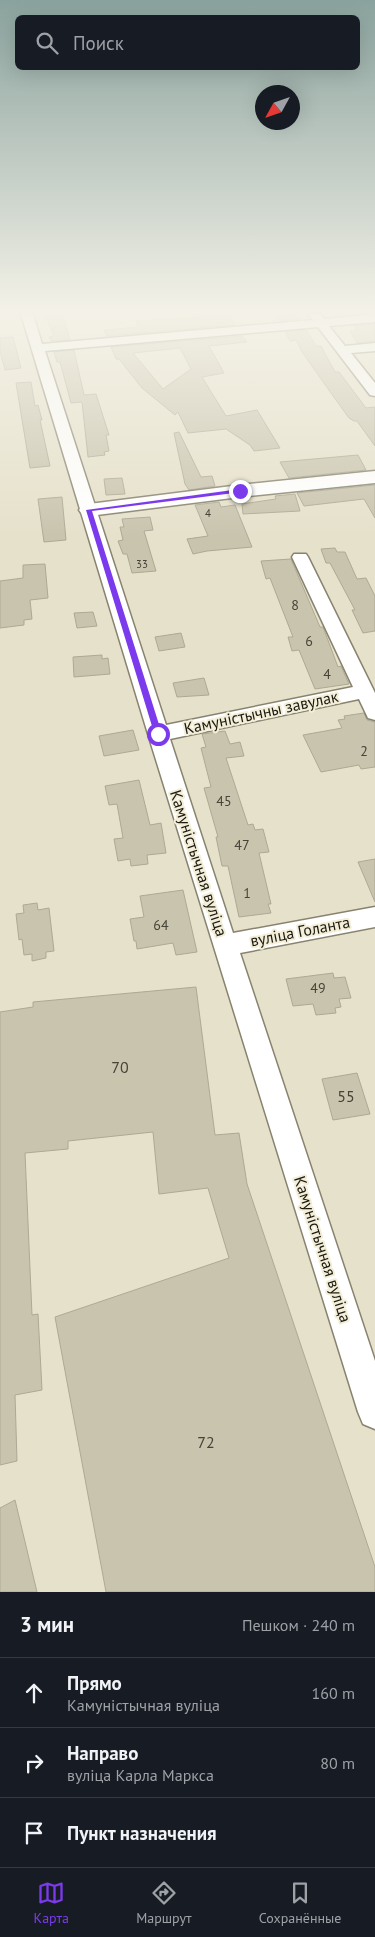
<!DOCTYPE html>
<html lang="ru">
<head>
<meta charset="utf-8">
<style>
  body { margin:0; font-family:"PT Sans",sans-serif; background:#242831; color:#f1f3f6 }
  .compass { position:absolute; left:255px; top:85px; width:45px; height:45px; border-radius:50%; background:#171b24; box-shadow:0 5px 20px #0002; rotate:230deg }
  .stop { position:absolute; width:15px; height:15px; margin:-11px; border:4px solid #7c3aed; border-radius:50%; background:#fff }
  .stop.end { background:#7c3aed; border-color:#fff; box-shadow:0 1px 5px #0008 }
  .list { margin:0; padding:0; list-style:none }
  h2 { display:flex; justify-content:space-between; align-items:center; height:65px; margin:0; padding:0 20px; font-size:21px }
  h2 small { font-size:16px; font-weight:400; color:#9ea1a6 }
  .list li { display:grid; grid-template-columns:32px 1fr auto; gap:15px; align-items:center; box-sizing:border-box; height:70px; padding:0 20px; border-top:1px solid #363941 }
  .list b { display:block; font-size:19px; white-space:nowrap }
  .list p { margin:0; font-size:16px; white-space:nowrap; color:#9ea1a6 }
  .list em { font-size:16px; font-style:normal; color:#9ea1a6 }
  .icon { flex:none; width:28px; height:28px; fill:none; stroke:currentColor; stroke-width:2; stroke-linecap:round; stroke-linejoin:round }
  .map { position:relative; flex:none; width:375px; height:1592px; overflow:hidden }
  .search { position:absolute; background:#171b24; box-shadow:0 5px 20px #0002; left:15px; right:15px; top:15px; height:55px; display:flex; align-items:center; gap:12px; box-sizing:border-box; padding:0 18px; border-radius:8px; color:#9ea1a6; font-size:19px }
  .sheet { height:275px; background:#171b24 }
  nav { display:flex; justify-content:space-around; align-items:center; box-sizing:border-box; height:70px; border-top:1px solid #363941; background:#171b24; font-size:14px; color:#9ea1a6 }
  nav a { display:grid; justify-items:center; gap:2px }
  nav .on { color:#7c3aed }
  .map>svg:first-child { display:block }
  .building { fill:#c9c4ae; stroke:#aea994; fill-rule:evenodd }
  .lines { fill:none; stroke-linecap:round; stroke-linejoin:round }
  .minor-casing { stroke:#88836f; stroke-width:3 }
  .tertiary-casing { stroke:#88836f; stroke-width:3 }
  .minor { fill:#fff; fill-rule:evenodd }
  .tertiary { fill:#fff; fill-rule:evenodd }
  .route { fill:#7c3aed }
  .labels { text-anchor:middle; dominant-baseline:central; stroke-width:4; stroke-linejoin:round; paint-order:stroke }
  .far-number-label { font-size:11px; fill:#464338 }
  .number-label { font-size:14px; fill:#464338 }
  .street-label { font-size:16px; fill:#1a1810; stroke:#f3eed8 }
  .near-number-label { font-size:16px; fill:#464338 }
</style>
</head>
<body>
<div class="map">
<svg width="375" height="1592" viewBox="0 0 375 1592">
  <rect width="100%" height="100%" fill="#e6e1cb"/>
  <g class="building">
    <path d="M49,314H62L70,340L51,341L49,337L54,336L45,315Z"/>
    <path d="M203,314H228L235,325L107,336L104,330L138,327L136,321L205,317Z"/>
    <path d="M276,314H295L299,319L280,321Z"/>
    <path d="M375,324V341L357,343L350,331H357L354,326Z"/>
    <path d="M306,330L316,346H321L335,372H339L366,408L375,407V446L357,421H354L349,418L331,393L302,352L296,340L290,341L285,332Z"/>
    <path d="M242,336L247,342L209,346L224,373L202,377L226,416L257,410L280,448L254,451L250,445L226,429L188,433L178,412L175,415L142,388L119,359H116L111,347ZM180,348L191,369L163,389L133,353Z"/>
    <path d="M13,337L21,368L5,370L0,351V338Z"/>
    <path d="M74,350L84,395L96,394L109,435H106L109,451L104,452L105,455L88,457L82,402L71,403L60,362H57L54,352Z"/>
    <path d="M31,382L35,406L38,405L42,420H40L50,466L30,468L16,383Z"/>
    <path d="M179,432L201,477L212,476L215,486L189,490L185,484L174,433Z"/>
    <path d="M358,455L366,470L289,478L280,462Z"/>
    <path d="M122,478L125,494L106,495L104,479Z"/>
    <path d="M375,485V518L364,499L304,506L297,493Z"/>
    <path d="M295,494L300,511L243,514L242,504L276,499L275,496Z"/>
    <path d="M62,497L66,540L44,542L38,499Z"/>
    <path d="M219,502L221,507L235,505L252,547L207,551L193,554L187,539L208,536L195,505Z"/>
    <path d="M150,517L153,530L144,531L156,571L132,573L127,554H123L118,541L123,540L120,527H124L122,519Z"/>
    <path d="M335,548L337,552H345L357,579L366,578L375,596V631L363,633L352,610H355L330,563H326L321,549Z"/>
    <path d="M291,559L320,627H323L338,667L341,666L349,684L315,689L299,650L292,651L288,637H293L270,578L266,579L261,561Z"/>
    <path d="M45,564L48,598L30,600L32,619L24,620V625L0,628V581L23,578V565Z"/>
    <path d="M93,612L97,626L77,628L74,613Z"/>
    <path d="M181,633L185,647L159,651L155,637Z"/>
    <path d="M102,655V659L108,658L110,674L74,677L73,657Z"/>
    <path d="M204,678L209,695L177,697L173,683Z"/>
    <path d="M364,713L367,720L375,722V767L361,769L359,765L321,772L303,735L342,728L338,720L345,719L344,716Z"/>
    <path d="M133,730L139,750L104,756L99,736Z"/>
    <path d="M225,731L230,744L240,742L244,756L226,758L248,825L253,824L255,830L263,829L269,852L259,853L271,904H268L271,913L239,917L228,866H222L216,837H218L204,788L211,787L201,748L206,747L202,734Z"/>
    <path d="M139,780L150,825L161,823L166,853L147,855L148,864L131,866L130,859L118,861L114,839L123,838L117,804L109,805L105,786Z"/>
    <path d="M375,859V902L358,862Z"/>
    <path d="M183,890L197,952L176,955L173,943L137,949L136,941H134L130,919L144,917L140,896Z"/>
    <path d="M37,903L38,910L49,908L54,951L46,952V958L32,961V954L24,955L22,939L19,940L16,914L24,913L23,905Z"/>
    <path d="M333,973L334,978L345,977L351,998L339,999L341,1007L335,1008L336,1013L316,1015L313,1004L293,1006L286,979Z"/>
    <path d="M196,987L215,1135L239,1133L247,1184L375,1567V1592H106L55,1317L229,1258L208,1188L159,1194L153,1132L68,1141V1149L25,1153L32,1315L38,1314L42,1390L15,1395L17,1461L0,1465V1012L33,1007V1002Z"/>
    <path d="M357,1073L370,1114L333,1120L322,1079Z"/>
    <path d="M15,1500L37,1592H0V1508Z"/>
  </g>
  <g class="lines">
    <defs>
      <path id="minor" d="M21,314H33L42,344L313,320L308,314H320L324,319L375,314V322L329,326L345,346L375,343V351L351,353L375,383V396L370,395L318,327L45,351L166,725L353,687L292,557L294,554H306L308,557L375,693V720L368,718L359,699L170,739L233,933L375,907V927L240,953L375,1361V1429L363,1424L358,1412L148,734Z"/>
      <path id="tertiary" d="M375,471V483L240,497L89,516L82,514L79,510L82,506L89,504L240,485Z"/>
    </defs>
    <use href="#minor" class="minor-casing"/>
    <use href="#tertiary" class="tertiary-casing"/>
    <use href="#minor" class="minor"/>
    <use href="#tertiary" class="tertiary"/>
  </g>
  <linearGradient id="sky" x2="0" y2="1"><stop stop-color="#8aa29d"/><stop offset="0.58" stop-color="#f4f2e8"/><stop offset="1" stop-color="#f4f2e8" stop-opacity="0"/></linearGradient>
  <rect width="375" height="537" fill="url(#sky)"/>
  <path class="route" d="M240,489L242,492L92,511L162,734L161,736H155L86,510Z"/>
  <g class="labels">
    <g class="far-number-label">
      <text x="208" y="513">4</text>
      <text x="142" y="564">33</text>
    </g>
    <g class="number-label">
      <text x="295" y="605">8</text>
      <text x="309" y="641">6</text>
      <text x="327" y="674">4</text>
      <text x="364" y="751">2</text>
      <text x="224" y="801">45</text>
      <text x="242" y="845">47</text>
      <text x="247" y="893">1</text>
      <text x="161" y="925">64</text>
      <text x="318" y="988">49</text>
    </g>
    <g class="street-label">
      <text transform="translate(261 712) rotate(-12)">Камуністычны завулак</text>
      <text transform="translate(199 863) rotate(72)">Камуністычная вуліца</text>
      <text transform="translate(300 931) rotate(-11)">вуліца Голанта</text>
      <text transform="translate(323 1249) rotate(72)">Камуністычная вуліца</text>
    </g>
    <g class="near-number-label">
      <text x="120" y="1067">70</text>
      <text x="346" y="1096">55</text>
      <text x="206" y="1442">72</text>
    </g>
  </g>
</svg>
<svg class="compass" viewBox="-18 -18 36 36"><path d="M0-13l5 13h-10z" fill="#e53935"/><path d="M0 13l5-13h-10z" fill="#9ea1a6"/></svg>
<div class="stop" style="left:158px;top:734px"></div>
<div class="stop end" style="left:240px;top:491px"></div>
<div class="search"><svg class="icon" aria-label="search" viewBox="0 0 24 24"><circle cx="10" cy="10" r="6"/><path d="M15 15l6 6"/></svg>Поиск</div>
</div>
<section class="sheet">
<h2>3 мин<small>Пешком · 240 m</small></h2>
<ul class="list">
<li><svg class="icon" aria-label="ahead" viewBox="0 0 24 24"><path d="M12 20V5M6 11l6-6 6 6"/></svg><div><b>Прямо</b><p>Камуністычная вуліца</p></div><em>160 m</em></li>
<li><svg class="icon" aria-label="right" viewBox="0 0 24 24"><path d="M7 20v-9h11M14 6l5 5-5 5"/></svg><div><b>Направо</b><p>вуліца Карла Маркса</p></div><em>80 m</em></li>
<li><svg class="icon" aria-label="arrive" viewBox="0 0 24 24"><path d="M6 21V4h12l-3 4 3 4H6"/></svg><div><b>Пункт назначения</b></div></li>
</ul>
</section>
<nav>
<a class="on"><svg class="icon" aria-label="map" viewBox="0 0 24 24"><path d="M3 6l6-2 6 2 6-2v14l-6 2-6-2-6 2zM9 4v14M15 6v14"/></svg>Карта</a>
<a><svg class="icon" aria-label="directions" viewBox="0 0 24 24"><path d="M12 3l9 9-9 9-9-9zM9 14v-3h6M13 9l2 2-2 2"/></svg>Маршрут</a>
<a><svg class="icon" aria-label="saved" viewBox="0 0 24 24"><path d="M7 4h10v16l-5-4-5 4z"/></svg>Сохранённые</a>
</nav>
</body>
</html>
